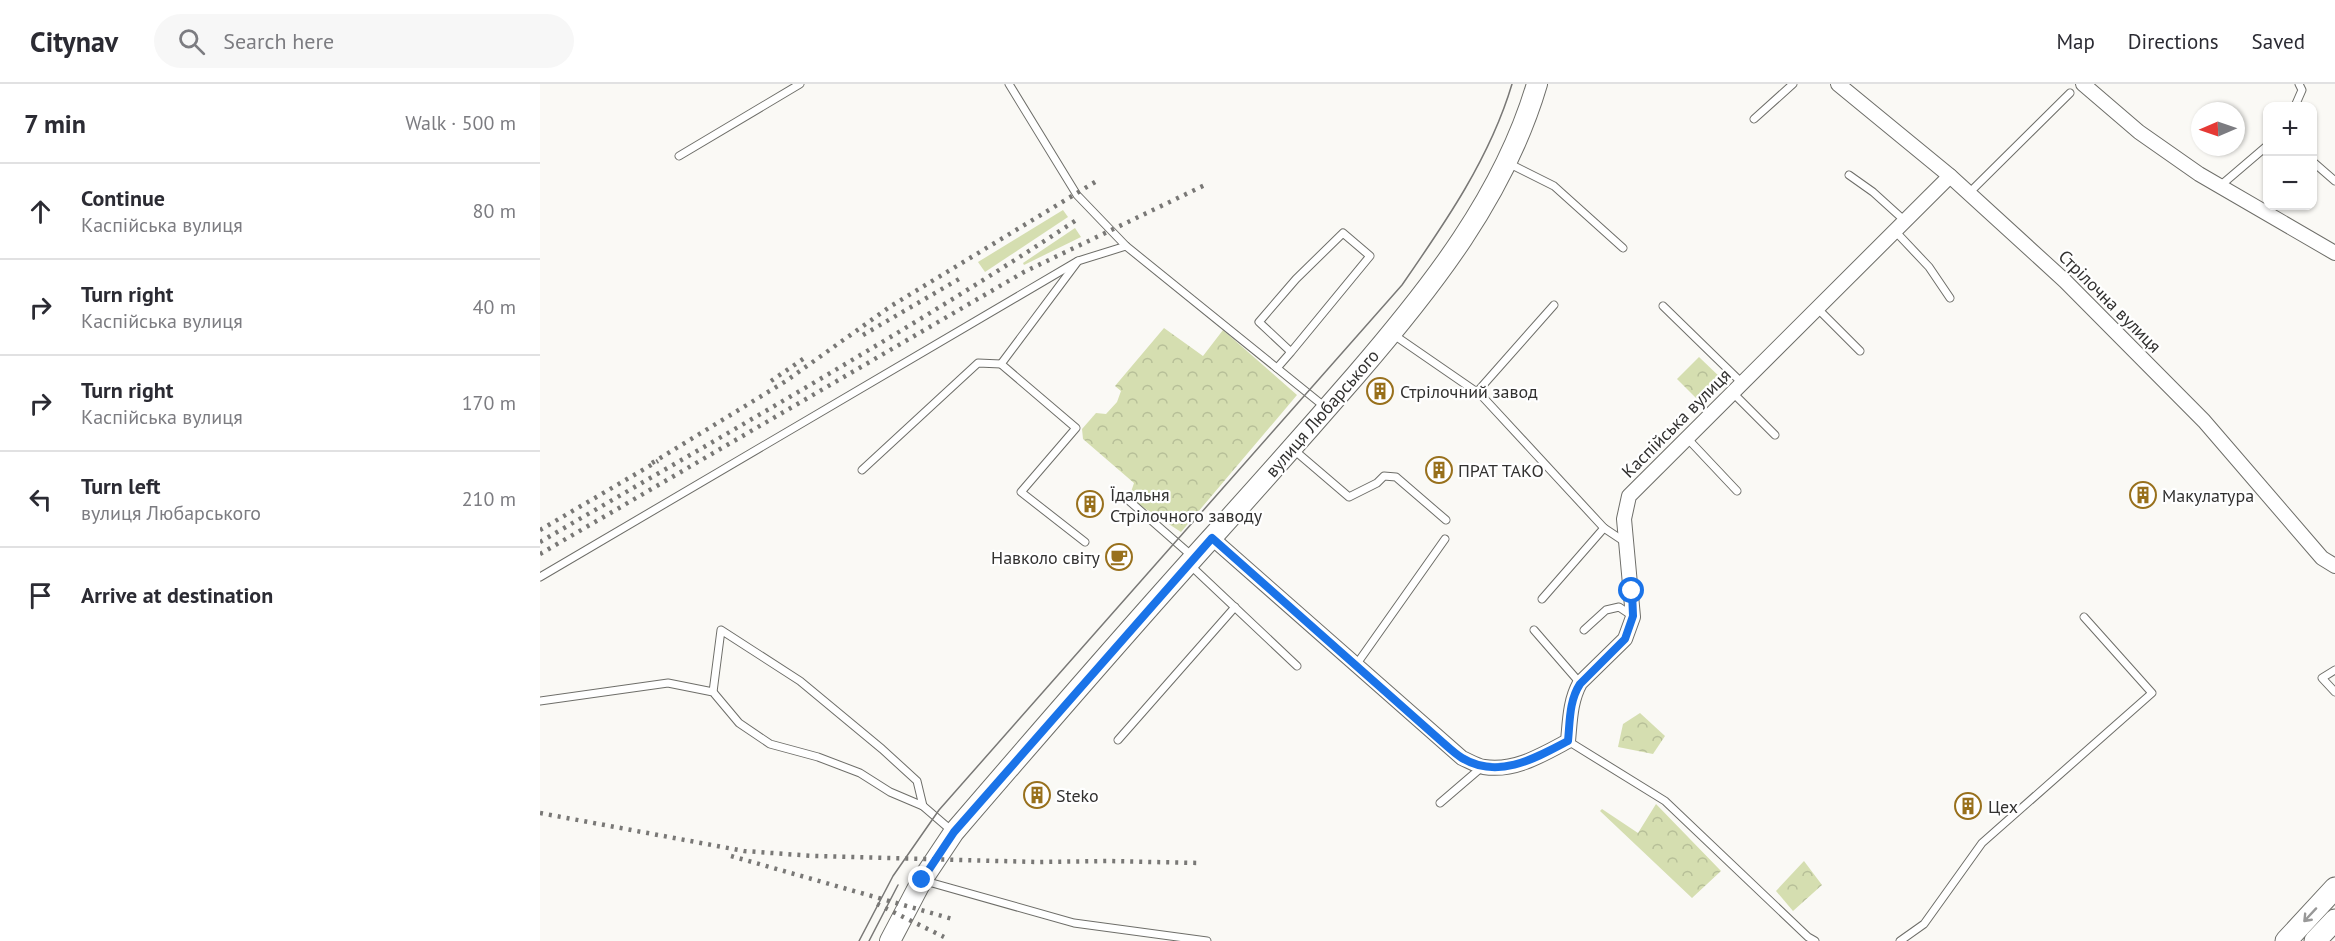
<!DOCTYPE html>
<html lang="en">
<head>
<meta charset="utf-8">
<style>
  body { margin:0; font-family:"PT Sans",sans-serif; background:#f7f7f7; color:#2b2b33 }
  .controls { position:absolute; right:18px; top:18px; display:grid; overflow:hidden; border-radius:12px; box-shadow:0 2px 4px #0004 }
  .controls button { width:54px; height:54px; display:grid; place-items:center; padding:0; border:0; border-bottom:2px solid #e1e1e2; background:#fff; color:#2b2b33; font:30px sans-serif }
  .compass { position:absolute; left:1651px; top:18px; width:54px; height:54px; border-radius:50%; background:#fff; box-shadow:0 2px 4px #0004; rotate:268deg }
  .stop { position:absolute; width:18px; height:18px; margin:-14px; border:4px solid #1a73e8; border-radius:50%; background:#fff }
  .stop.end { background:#1a73e8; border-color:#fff; box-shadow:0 2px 6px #0008 }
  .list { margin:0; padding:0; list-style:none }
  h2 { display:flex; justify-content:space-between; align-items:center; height:78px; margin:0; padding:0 24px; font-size:26px }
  h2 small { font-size:20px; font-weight:400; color:#7c7c81 }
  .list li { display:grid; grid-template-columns:39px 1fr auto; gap:18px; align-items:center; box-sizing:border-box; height:96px; padding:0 24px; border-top:2px solid #e1e1e2 }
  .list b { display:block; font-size:22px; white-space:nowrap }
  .list p { margin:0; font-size:20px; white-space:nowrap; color:#7c7c81 }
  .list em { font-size:20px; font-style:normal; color:#7c7c81 }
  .icon { flex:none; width:33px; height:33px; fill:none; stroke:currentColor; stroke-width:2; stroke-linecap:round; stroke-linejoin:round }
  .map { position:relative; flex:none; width:1795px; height:857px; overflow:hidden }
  header { display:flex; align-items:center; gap:36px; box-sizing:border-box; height:84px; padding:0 30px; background:#fff; border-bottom:2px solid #e1e1e2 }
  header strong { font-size:28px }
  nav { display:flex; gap:33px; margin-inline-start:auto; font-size:21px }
  .search { width:420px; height:54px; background:#f7f7f7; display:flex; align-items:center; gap:15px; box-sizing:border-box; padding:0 21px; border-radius:33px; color:#7c7c81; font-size:22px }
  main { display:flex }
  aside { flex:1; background:#fff }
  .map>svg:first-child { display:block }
  .green { fill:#d5deb0 }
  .forest { fill:url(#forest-crowns) }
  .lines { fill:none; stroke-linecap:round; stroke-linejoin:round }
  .service-casing { stroke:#6e6e69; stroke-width:9 }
  .minor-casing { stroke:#6e6e69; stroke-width:16 }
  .secondary-casing { stroke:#6e6e69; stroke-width:22 }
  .primary-casing { stroke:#6e6e69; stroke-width:23 }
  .service { stroke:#fff; stroke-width:7 }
  .minor { stroke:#fff; stroke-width:14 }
  .secondary { stroke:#fff; stroke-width:20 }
  .primary { stroke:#fff; stroke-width:21 }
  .tram { stroke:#797876; stroke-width:1.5 }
  .rail { stroke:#797876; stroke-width:4.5; stroke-dasharray:3 6; stroke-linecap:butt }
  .oneway { stroke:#989898 }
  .route { stroke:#1a73e8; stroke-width:8 }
  .labels { text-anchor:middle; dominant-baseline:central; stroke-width:4.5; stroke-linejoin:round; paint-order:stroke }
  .street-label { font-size:18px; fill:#323130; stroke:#fff }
  .poi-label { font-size:18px; fill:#323130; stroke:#fff; text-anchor:start }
</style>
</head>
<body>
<header>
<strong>Citynav</strong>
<div class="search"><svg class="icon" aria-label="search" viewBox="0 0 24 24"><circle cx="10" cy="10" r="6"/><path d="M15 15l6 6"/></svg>Search here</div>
<nav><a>Map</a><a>Directions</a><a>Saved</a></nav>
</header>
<main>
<aside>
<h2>7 min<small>Walk · 500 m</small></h2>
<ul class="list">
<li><svg class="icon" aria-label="ahead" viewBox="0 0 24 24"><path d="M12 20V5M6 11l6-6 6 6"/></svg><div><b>Continue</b><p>Каспійська вулиця</p></div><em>80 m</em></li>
<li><svg class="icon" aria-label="right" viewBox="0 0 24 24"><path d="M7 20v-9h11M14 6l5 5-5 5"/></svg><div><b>Turn right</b><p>Каспійська вулиця</p></div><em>40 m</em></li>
<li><svg class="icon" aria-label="right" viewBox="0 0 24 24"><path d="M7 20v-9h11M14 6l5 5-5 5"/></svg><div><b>Turn right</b><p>Каспійська вулиця</p></div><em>170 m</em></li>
<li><svg class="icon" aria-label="left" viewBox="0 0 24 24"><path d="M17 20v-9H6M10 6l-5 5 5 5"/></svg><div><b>Turn left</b><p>вулиця Любарського</p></div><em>210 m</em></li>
<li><svg class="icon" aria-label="arrive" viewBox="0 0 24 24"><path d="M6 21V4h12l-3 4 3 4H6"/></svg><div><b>Arrive at destination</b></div></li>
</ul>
</aside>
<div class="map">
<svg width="1795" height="857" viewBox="0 0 1795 857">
  <defs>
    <pattern id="forest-crowns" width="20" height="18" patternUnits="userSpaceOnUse" patternTransform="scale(1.5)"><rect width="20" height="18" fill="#d5deb0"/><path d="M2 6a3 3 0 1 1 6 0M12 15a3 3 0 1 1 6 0" fill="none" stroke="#b7bf98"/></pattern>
  </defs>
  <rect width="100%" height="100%" fill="#faf9f5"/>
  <g class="green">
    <path d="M523,126L528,133L445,188L438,178Z"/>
    <path d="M535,144L541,153L484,181L483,179Z"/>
  </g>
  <g class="forest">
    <path d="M624,244L663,272L683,246L757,311L641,448L589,414L594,399L543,355L542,345L556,329L566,330L577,318L581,307L575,302Z"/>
    <path d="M1159,273L1183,296L1161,319L1137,295Z"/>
    <path d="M1100,629L1125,652L1113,670L1078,663L1083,640Z"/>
    <path d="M1116,720L1181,787L1152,814L1060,727L1062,725L1098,749Z"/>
    <path d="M1264,777L1282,801L1253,827L1236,807Z"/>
  </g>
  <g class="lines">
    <defs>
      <g id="service">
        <path d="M469,0L537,111L586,162L785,323"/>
        <path d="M1755,22L1762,6L1759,0"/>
        <path d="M1214,35L1253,0"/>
        <path d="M139,72L260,0"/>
        <path d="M1772,77L1795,97"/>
        <path d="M968,79L1014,102L1083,164"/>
        <path d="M1309,91L1333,108L1365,137"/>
        <path d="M1680,102L1728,61"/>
        <path d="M1429,109L1530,9"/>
        <path d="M1355,147L1389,183L1410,214"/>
        <path d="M1123,222L1202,299"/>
        <path d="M1277,224L1320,267"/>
        <path d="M854,251L941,311L1064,444L1085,458"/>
        <path d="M737,284L751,268L830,172L803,149L756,195L719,238L751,268"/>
        <path d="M937,308L1014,221"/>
        <path d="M1192,308L1235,351"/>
        <path d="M1147,354L1197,407"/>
        <path d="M754,366L809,413L837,399L844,392L856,393L906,436"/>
        <path d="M322,386L438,279L461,280"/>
        <path d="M587,415L652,472"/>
        <path d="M545,458L481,408L536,344L461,280L538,177L586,162"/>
        <path d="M650,481L757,582"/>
        <path d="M0,493L538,177"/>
        <path d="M1002,515L1064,444"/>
        <path d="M994,546L1040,599"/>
        <path d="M1044,546L1066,526L1079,523L1091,531"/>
        <path d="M816,581L905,455"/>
        <path d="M1795,586L1782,594L1795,608"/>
        <path d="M173,608L181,546L260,597L342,665L377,697L383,722L412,747"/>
        <path d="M0,617L128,599L173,608L199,639L230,660L278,673L320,689L350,708L383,722"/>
        <path d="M578,656L695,523"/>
        <path d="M1028,657L1125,717L1268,853L1275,857"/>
        <path d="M900,719L942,683"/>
        <path d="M385,797L534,839L667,857"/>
        <path d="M1360,857L1384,840L1442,759L1612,609L1544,533"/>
      </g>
      <g id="minor">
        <path d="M1298,0L1410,92L1525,197L1664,337L1782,474L1795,482"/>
        <path d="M1543,0L1599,48L1659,90L1795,169"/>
        <path d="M672,454L922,674C929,677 937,682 944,683C974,688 1002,671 1028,657C1030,637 1030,617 1040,599L1085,555L1093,533L1084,435L1089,412L1410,92"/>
      </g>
      <path id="secondary" d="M350,857L382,796L414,748C500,648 587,547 676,449C723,397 770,344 816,291C891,204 964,112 997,0"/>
      <g id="primary">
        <path d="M1746,857L1795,804"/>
        <path d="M1775,857L1795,836"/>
      </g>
    </defs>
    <use href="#service" class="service-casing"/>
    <use href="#minor" class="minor-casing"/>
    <use href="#secondary" class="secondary-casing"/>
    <use href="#primary" class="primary-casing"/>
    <use href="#service" class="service"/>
    <use href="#minor" class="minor"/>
    <use href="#secondary" class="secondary"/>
    <use href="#primary" class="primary"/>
    <g class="tram">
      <path d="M319,857L353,792L399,726L862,201C905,139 950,74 972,0"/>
      <path d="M329,857L358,801"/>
    </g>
    <g class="rail">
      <path d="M323,251L419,195"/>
      <path d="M231,297L266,273"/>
      <path d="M112,379L246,297L351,222L560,95"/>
      <path d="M0,446L118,377"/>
      <path d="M0,458C180,353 364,250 538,135"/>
      <path d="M0,470L484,188L667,100"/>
      <path d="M0,729L204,767L274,772L497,778L567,777L661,779"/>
      <path d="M191,772L416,836"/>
      <path d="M337,820L404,853"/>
    </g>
  </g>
  <defs><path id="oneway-shaft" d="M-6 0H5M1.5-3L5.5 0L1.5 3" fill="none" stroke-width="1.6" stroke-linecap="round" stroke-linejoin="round" transform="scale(1.5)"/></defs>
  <use class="oneway" href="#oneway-shaft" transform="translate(1770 831) rotate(133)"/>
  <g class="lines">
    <path class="route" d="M382,796L414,748L672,454L900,656C907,662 914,669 922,674C958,696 996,674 1028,657C1030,637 1029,617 1040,600L1085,555L1093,532L1092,507"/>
  </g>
  <defs>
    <symbol id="building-ring" viewBox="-11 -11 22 22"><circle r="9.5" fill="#fff" stroke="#98701c" stroke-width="1.5"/><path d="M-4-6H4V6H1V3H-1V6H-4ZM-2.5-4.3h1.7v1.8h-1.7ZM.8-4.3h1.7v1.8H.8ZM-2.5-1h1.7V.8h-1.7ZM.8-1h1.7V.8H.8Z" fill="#98701c"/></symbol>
    <symbol id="cafe-ring" viewBox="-11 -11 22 22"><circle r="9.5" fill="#fff" stroke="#98701c" stroke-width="1.5"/><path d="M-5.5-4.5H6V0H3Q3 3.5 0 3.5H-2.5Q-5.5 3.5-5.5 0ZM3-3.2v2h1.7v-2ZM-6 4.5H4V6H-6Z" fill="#98701c"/></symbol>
  </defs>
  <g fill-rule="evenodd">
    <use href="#building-ring" x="825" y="292" width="30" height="30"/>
    <use href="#building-ring" x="884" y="371" width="30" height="30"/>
    <use href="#building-ring" x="1588" y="396" width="30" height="30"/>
    <use href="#building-ring" x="535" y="405" width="30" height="30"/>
    <use href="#cafe-ring" x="564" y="458" width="30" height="30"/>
    <use href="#building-ring" x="482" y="696" width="30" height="30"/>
    <use href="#building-ring" x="1413" y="707" width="30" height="30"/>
  </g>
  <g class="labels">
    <g class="street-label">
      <text transform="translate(1570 217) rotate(45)">Стрілочна вулиця</text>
      <text transform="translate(782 329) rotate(-49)">вулиця Любарського</text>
      <text transform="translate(1136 339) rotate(-45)">Каспійська вулиця</text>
    </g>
    <g class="poi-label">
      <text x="860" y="307">Стрілочний завод</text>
      <text x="918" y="386">ПРАТ ТАКО</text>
      <text x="570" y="410">Їдальня<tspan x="570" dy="21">Стрілочного заводу</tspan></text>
      <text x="1622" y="411">Макулатура</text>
      <text x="560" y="473" text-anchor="end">Навколо світу</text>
      <text x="516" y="711">Steko</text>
      <text x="1448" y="722">Цех</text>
    </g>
  </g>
</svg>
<div class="controls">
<button>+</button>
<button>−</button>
</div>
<svg class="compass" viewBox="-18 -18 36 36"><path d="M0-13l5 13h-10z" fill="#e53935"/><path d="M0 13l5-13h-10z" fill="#7c7c81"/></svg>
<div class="stop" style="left:1092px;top:507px"></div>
<div class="stop end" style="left:382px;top:796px"></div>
</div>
</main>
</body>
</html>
